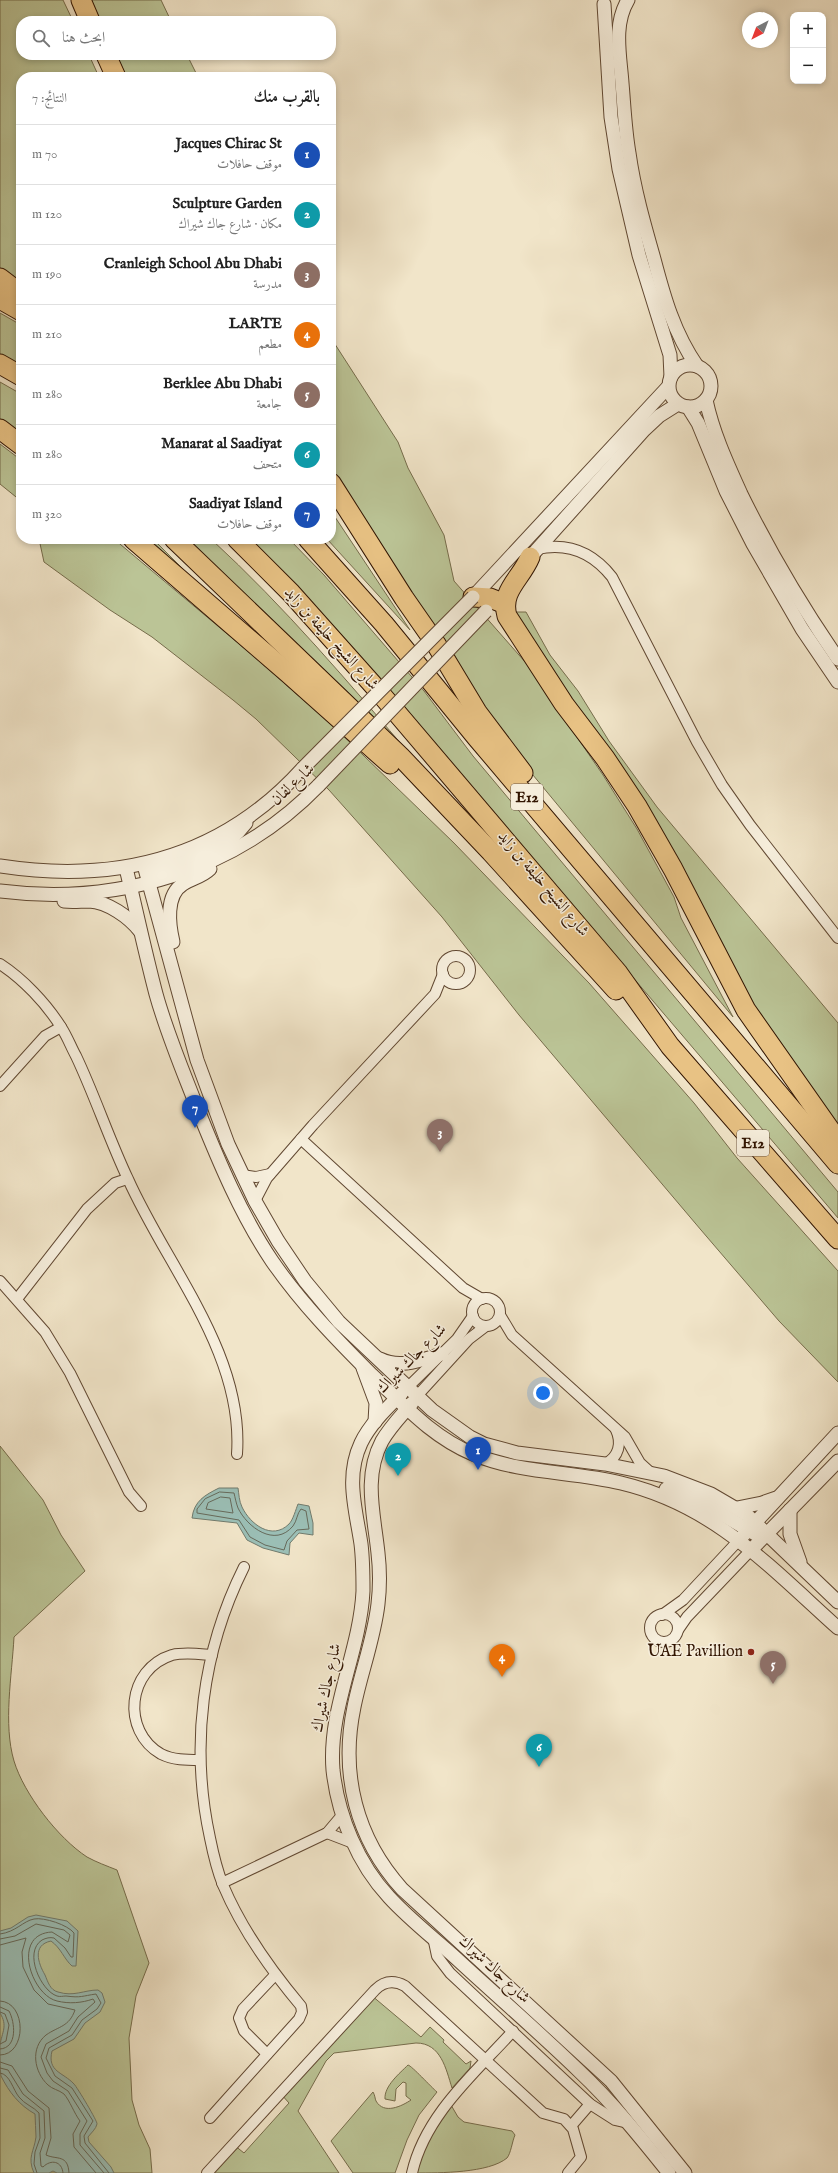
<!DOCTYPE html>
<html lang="ar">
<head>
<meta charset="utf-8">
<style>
  body { margin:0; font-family:"IM FELL English",Amiri,serif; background:#f6f6f6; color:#222; direction:rtl }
  .controls { position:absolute; right:12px; top:12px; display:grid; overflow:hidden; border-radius:8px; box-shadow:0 2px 6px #0003 }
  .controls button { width:36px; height:36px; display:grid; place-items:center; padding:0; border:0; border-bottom:1px solid #e0e0e0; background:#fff; color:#222; font:20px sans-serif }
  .compass { position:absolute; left:742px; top:12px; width:36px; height:36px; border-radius:50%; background:#fff; box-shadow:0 2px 6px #0003; rotate:222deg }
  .you { position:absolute; left:543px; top:1393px; width:14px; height:14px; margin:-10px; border:3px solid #fff; border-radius:50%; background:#1a73e8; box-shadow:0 0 0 6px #1a73e833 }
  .badge { display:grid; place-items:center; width:26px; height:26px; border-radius:50%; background:#1a73e8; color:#fff; font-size:13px; font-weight:700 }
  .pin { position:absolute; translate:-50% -33px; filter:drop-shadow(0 1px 2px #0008) }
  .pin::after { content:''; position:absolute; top:21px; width:14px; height:12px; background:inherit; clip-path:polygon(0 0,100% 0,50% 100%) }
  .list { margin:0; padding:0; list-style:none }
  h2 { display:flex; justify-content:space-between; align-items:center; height:52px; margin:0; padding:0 16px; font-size:17px }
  h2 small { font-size:13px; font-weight:400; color:#767676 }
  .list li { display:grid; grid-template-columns:26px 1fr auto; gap:12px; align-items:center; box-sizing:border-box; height:60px; padding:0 16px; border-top:1px solid #e0e0e0 }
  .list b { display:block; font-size:15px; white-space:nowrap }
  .list p { margin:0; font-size:13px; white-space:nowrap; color:#767676 }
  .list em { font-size:13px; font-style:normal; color:#767676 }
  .icon { flex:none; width:22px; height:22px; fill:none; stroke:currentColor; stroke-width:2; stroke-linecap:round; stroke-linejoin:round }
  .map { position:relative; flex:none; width:838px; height:2173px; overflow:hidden; direction:ltr }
  .search { position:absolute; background:#fff; box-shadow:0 2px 6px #0003; left:16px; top:16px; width:320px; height:44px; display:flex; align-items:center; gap:10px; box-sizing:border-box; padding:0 14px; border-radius:16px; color:#767676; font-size:15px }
  .panel { position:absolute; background:#fff; box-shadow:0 2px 6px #0003; left:16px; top:72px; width:320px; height:472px; border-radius:16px; direction:rtl }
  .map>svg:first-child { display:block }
  .green { fill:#bbc496; stroke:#766c4b }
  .water { fill:#9bbfb6; stroke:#717b6d }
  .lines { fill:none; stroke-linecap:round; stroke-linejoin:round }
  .shore { stroke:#666a5b; stroke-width:1 }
  .minor-casing { stroke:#614832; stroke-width:12 }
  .tertiary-casing { stroke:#614832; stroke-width:15 }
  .motorway-casing { stroke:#311400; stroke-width:21 }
  .minor { stroke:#f6eedc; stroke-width:10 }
  .tertiary { stroke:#f6eedc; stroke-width:13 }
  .motorway { stroke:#e8c284; stroke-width:19 }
  .tertiary-bridge-casing { stroke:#614832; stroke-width:15; stroke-linecap:butt }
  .tertiary-bridge { stroke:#f6eedc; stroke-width:13 }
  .poi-dot { fill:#8f2418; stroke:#f6eedc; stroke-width:1.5 }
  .labels { text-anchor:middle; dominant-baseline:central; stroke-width:3; stroke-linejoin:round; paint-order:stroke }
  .shield { fill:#f6eedc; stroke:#6c5542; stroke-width:1 }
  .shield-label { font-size:15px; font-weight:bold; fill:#311400 }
  .street-label { font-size:16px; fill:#311400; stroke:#f6eedc }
  .poi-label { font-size:16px; fill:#311400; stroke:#f6eedc; text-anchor:end }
</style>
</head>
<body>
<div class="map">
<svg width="838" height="2173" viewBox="0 0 838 2173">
  <rect width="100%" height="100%" fill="#f1e5c9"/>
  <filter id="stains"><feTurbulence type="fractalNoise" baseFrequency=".005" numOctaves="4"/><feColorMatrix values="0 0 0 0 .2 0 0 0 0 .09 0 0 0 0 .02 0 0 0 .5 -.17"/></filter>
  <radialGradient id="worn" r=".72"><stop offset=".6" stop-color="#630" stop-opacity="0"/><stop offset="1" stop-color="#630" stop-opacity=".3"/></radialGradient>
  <g class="green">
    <path d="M0,0H63L73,21H21V55H89L99,77H21V289L0,273Z"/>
    <path d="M88,0H161L171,21H97Z"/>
    <path d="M112,55H187L198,77H122Z"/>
    <path d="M0,313L21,325V366L0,355Z"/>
    <path d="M331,338L398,442L408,468L444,535L454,581L526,663L603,775L637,829L674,897L681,918L733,1017L504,740L406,598L331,472Z"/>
    <path d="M0,382L21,394V437L0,422Z"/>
    <path d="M0,444L21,460V501L0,484Z"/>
    <path d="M331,511L410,630L327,539H331Z"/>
    <path d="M39,539H114L250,653L332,725L454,843L589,983L694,1103L737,1158L838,1271V1382L779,1321L701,1230L519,1015L442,917L329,790L256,719L233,700L152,637L110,610L44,562Z"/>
    <path d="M141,539H153L222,608Z"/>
    <path d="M179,539H211C285,607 349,683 414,759Z"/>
    <path d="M249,539H289L324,575L424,691L473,756L838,1192V1218L376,676L291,580Z"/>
    <path d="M514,612H526L550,655L578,691L609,741L657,807L838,1023V1131L762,1026L580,711Z"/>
    <path d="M0,1446L43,1500L61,1535L85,1571L14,1637C12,1675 3,1724 14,1761C24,1794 58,1838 87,1857C96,1862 107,1866 117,1870L149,1963L136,1996L129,2038L132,2100L139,2125L150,2149L152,2173H0Z"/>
    <path d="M371,1995L421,2037L430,2027L444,2040L443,2042L466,2064L471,2061L470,2068L452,2088C446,2069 441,2043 416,2043L334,2053L326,2061L298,2111L339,2173H210L234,2145L244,2153L289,2103L281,2094Z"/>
    <path d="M408,2065C412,2066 431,2087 437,2092L419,2115L407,2140L395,2173H353L331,2141L373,2092C375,2095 375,2099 376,2101C384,2115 402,2106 411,2100L406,2096V2083L403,2082L396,2089L395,2101L385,2099C384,2086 400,2073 408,2065Z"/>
    <path d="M451,2105L458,2117L464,2122L512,2131L515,2135C512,2142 511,2153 507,2158C489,2173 440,2173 415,2173L422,2147Z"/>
  </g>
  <g class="water">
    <path d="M219,1488H238C239,1494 239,1501 242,1507C250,1524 272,1541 289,1524C293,1520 296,1509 298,1504L309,1506L313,1523V1535L299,1533L290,1543L289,1555L263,1548L247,1540L237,1523L192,1518C194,1501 205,1495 219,1488Z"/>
    <path d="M36,1915L67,1921L78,1931L76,1966H72C64,1959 61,1948 51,1941C32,1945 38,1963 45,1975C48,1982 50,1990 58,1992C74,1997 84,1990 98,1990L102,1993L105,2002L100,2012L85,2023L74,2039L52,2051C47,2072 63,2072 74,2084C77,2087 98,2122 97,2124C96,2129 91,2133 88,2137L89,2142L111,2167L114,2173H57L53,2171L49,2173H34C27,2157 34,2152 36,2137C36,2129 35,2122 35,2114C19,2105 9,2092 1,2076C0,2070 0,2052 0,2045C2,2032 8,2026 0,2013V1931L11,1928L28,1917Z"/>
  </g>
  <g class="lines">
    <g class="shore">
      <path d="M220,1492L234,1493C235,1497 236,1503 238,1508C247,1527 275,1548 293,1526C297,1521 297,1513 301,1509L306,1511L309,1529L297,1530L287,1541L284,1550L265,1545L250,1537L239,1520L197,1513V1509L205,1499Z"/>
      <path d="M221,1497L230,1498L233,1513L206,1509L208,1503Z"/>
      <path d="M0,1934C16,1932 23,1921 34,1919C44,1917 68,1925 74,1933L73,1957H71L65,1948L54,1938C50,1937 46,1938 42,1940C23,1952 41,1991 57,1996C60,1997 63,1996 66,1996C81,1998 82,1996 96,1994L101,2003L97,2009L82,2020L72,2035L49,2048L46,2058L55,2076L72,2088L93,2121L84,2136L85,2143L109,2173"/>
      <path d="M0,1939L15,1936L36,1924L64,1930L70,1935L68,1942L52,1932C11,1934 31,1995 57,2001C69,2004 82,2003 93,1999L95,2002L78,2017L69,2031L46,2044L41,2057L47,2073L53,2081L68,2091L87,2121L80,2134V2145L104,2173"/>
      <path d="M0,1945L26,1938L22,1952L23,1967L34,1990L48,2004L75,2010C69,2027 59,2026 46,2035C30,2048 34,2072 48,2085C52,2089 59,2090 64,2094C70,2101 74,2113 80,2121L73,2134L74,2147L96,2173"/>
      <path d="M0,2001C27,2002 27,2055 0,2055"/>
      <path d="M0,2007L9,2011C15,2022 18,2048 0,2049"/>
      <path d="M0,2012L5,2014L9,2025L6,2041L0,2044"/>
      <path d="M0,2062L12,2066L28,2091L49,2108L51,2138L46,2155C57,2160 68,2154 69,2173"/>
      <path d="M0,2068L8,2070L23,2094L44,2111L45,2138L40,2153L41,2166L43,2167C51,2159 62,2161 63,2173"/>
      <path d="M0,2073C10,2074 13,2090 19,2097C24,2104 34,2107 39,2113L40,2138L35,2152L34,2164L37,2173"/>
    </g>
    <defs>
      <g id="minor">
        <path d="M537,549C568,542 593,553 612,577L697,742L722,785L750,825L838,938"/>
        <circle cx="456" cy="970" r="14"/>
        <path d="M0,964C23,979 46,1003 61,1027C67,1036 71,1047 76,1056C95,1096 109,1139 128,1179C167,1267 244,1353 237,1454"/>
        <path d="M0,1086L45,1036L61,1027"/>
        <path d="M301,1139L463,1288L482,1299"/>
        <path d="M242,1175L256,1177L270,1174"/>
        <path d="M255,1201L267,1178L313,1125L435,994L443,974"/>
        <path d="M0,1281L45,1332L70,1373L129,1492L141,1506"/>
        <circle cx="486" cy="1312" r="14"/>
        <path d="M17,1299L87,1209L115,1183L127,1179"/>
        <path d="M500,1315L512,1335L625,1437L640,1463L651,1473"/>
        <path d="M407,1388L457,1339L473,1316"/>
        <path d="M417,1396L469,1339L486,1326"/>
        <path d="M605,1464C619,1457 622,1443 616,1430"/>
        <circle cx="664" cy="1628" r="14"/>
        <path d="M662,1615L683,1600L739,1540"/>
        <path d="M678,1630L687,1617L751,1550"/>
        <path d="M200,1760C186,1760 173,1760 161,1754C121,1731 127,1669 172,1655C185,1652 198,1654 212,1655"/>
        <path d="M327,1833L353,1843"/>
        <path d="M222,1883L327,1833L343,1814"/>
        <path d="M433,1937L437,1956L450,1973L590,2104L615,2120L628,2123"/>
        <path d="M267,2054L244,2031L239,2018L243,2009L275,1975"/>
        <path d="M210,2118L299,2019L302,2012L301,2006C269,1968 242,1930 223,1885C217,1870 213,1853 210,1838C190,1746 202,1651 244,1567"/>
        <path d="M571,2126L590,2104"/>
        <path d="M207,2173L375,1990C384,1981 394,1980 405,1986L543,2113L564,2119L573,2129L581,2157L568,2173"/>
        <path d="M412,2173C425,2115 475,2073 513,2031"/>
      </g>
      <g id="tertiary">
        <path d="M628,0C613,25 620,55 622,83C624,106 625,130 629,153C634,189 644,224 654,259C664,297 674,333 697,366"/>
        <path d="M604,4L611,117L619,169L639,255L670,355L671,377"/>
        <circle cx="690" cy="386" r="21"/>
        <path d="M706,400C713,433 727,463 741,494C769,551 802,607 838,659"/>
        <path d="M688,407L698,423L726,491L753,544L802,629L838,682"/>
        <path d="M525,563L644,430L659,416L678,404"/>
        <path d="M473,597L668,387"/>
        <path d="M144,865L197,1060L228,1144L255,1201L278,1241L305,1281L339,1322L432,1410L470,1437L484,1444L517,1453L605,1464L664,1476L711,1494L747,1515L838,1602"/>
        <path d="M0,866C117,884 222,858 303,768"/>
        <path d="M126,868C136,910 145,952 156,994C167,1034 183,1071 198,1110C219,1162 241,1215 272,1261C301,1303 336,1339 372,1375C404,1405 432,1437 473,1454C521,1474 572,1471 621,1483C714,1505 770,1567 838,1628"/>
        <path d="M155,871C190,861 223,854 246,823"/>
        <path d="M0,891C117,906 236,871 319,785"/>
        <path d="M64,901C72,902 81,901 89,901C108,902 129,917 140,931"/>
        <path d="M173,942C169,925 165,895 183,884C192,878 202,877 210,869"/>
        <path d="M380,1359C400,1369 421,1360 442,1354"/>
        <path d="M363,1368L376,1403L375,1422"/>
        <path d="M402,1393C387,1408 370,1424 361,1443C345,1477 356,1510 361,1544C363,1560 363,1576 363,1591C360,1652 328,1709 333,1770C338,1816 358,1864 389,1897C410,1920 435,1939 458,1960C498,1997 540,2033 579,2071C612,2102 641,2138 669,2173"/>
        <path d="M412,1403C402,1415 390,1427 382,1441C363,1477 374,1514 378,1553C380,1570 380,1587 378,1604C374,1639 361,1672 354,1707C340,1774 356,1838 402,1889L611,2081L685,2173"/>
        <path d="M666,1489L703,1503L755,1534"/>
        <path d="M737,1508L762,1503L776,1498"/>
        <path d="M790,1510V1534L800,1562"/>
        <path d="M739,1540L838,1433"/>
        <path d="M751,1550L838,1461"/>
      </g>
      <g id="motorway">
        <path d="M81,0L90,21"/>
        <path d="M106,55L116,77"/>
        <path d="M0,278L21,294"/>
        <path d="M0,299L21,311"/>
        <path d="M0,364L21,376"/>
        <path d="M0,429L21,445"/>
        <path d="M331,483L404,598L436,644L477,712L523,773"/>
        <path d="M133,539L288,673L390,764"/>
        <path d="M174,539L400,756L491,852L616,990"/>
        <path d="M237,539L291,593L374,686L618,973L670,1046L838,1239"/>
        <path d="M308,539L384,624L477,738L838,1164"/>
        <path d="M530,557C521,579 500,591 507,616L564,704L605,758L637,806L673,869L746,1010L838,1141"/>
        <path d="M473,597L490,598L505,604"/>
      </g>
    </defs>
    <use href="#minor" class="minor-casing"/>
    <use href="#tertiary" class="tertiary-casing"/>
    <use href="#motorway" class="motorway-casing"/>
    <use href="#minor" class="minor"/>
    <use href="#tertiary" class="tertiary"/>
    <use href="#motorway" class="motorway"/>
    <defs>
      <g id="tertiary-bridge">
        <path d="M303,768L473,597"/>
        <path d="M319,785L486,611"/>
      </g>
    </defs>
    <use href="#tertiary-bridge" class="tertiary-bridge-casing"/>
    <use href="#tertiary-bridge" class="tertiary-bridge"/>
  </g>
  <circle class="poi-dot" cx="751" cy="1652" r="4"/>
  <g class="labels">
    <g class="shield">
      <rect x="511" y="784" width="32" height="26" rx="3"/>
      <rect x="737" y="1130" width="32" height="26" rx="3"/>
    </g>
    <g class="shield-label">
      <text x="527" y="797">E12</text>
      <text x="753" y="1143">E12</text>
    </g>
    <g class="street-label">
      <text transform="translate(331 639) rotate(48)">شارع الشيخ خليفة بن زايد</text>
      <text transform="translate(293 785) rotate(-43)">شارع لفان</text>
      <text transform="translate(543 884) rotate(50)">شارع الشيخ خليفة بن زايد</text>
      <text transform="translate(412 1359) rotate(-45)">شارع جاك شيراك</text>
      <text transform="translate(327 1688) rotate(-78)">شارع جاك شيراك</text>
      <text transform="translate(494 1970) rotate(43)">شارع جاك شيراك</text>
    </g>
    <g class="poi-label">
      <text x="743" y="1652">UAE Pavillion</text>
    </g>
  </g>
  <rect width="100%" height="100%" filter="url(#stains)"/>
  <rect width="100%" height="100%" fill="url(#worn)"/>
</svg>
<div class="controls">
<button>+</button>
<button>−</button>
</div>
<svg class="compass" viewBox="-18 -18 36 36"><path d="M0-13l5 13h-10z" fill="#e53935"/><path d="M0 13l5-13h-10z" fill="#767676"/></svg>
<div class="you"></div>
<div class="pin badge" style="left:478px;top:1470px;background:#1a4fb4">1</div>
<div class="pin badge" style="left:398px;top:1476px;background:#0f9aa8">2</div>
<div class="pin badge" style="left:440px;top:1152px;background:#8d6e63">3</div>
<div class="pin badge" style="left:502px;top:1677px;background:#e8710a">4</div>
<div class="pin badge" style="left:773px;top:1684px;background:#8d6e63">5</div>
<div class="pin badge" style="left:539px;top:1767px;background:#0f9aa8">6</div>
<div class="pin badge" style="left:195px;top:1128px;background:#1a4fb4">7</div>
<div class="search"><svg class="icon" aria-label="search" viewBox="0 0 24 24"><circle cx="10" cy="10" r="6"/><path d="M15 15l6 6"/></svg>ابحث هنا</div>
<section class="panel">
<h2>بالقرب منك<small>النتائج: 7</small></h2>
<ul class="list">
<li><span class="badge" style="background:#1a4fb4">1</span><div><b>Jacques Chirac St</b><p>موقف حافلات</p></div><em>70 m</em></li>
<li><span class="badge" style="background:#0f9aa8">2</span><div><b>Sculpture Garden</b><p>مكان · شارع جاك شيراك</p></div><em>120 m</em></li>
<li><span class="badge" style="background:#8d6e63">3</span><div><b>Cranleigh School Abu Dhabi</b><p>مدرسة</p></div><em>190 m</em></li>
<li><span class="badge" style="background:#e8710a">4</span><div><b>LARTE</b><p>مطعم</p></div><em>210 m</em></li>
<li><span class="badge" style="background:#8d6e63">5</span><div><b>Berklee Abu Dhabi</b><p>جامعة</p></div><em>280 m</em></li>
<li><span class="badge" style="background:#0f9aa8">6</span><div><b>Manarat al Saadiyat</b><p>متحف</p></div><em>280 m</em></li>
<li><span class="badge" style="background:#1a4fb4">7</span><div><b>Saadiyat Island</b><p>موقف حافلات</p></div><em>320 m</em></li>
</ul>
</section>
</div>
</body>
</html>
